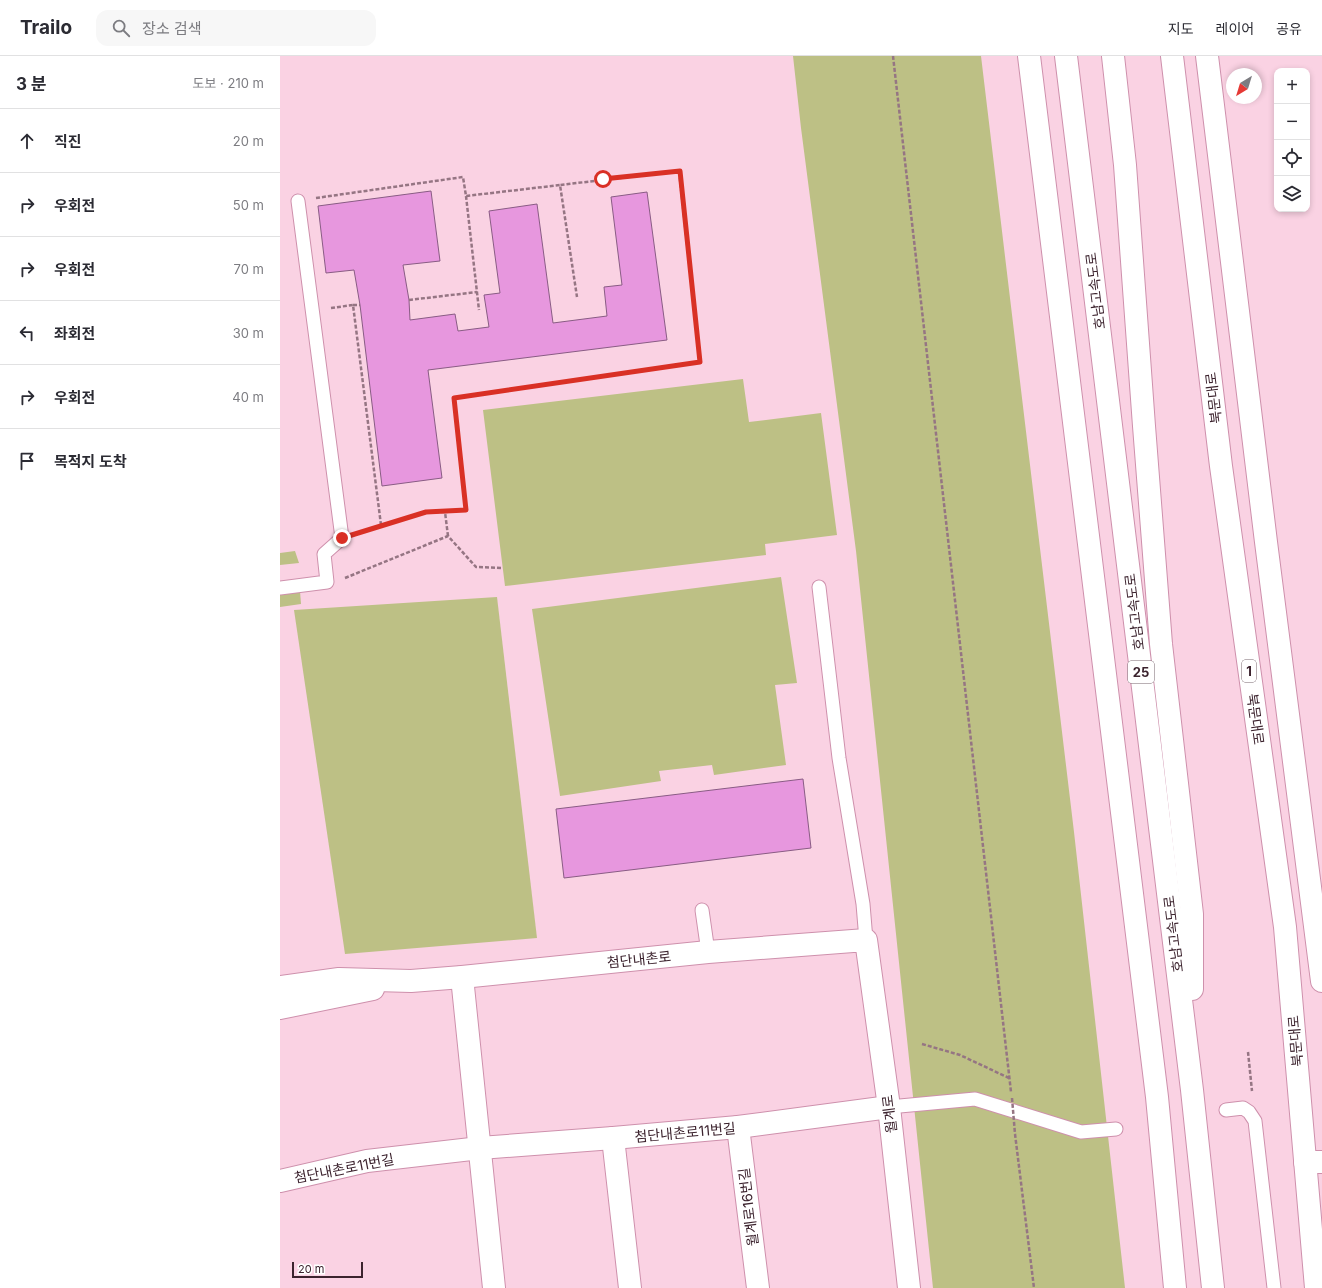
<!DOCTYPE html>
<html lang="ko">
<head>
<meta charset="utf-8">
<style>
  body { margin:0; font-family:Inter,"Noto Sans KR",sans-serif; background:#f7f7f7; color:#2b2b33 }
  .controls { position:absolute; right:12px; top:12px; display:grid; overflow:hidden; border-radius:8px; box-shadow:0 2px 6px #0003 }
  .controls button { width:36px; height:36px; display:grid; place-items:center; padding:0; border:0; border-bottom:1px solid #e1e1e2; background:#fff; color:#2b2b33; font:20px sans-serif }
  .compass { position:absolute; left:946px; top:12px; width:36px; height:36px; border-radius:50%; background:#fff; box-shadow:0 2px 6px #0003; rotate:218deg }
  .scale { position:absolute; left:12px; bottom:10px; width:71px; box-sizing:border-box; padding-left:4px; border:2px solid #3c232e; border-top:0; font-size:11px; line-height:14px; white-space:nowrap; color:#3c232e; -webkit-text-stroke:3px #fff; paint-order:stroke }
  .stop { position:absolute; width:12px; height:12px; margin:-9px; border:3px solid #d93025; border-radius:50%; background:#fff }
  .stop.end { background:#d93025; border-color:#fff; box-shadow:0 1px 4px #0008 }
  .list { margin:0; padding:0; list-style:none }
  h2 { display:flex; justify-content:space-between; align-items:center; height:52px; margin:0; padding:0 16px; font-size:17px }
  h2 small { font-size:13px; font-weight:400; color:#7c7c81 }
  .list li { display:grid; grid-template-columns:26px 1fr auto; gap:12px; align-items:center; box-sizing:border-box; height:64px; padding:0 16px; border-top:1px solid #e1e1e2 }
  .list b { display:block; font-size:15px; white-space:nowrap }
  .list em { font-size:13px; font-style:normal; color:#7c7c81 }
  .icon { flex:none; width:22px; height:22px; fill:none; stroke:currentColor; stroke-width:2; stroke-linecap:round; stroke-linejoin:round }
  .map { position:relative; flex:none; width:1042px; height:1232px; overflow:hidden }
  header { display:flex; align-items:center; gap:24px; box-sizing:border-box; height:56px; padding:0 20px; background:#fff; border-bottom:1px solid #e1e1e2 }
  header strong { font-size:19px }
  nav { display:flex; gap:22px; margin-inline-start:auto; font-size:14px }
  .search { width:280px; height:36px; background:#f7f7f7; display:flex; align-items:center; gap:10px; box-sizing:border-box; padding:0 14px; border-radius:12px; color:#7c7c81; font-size:15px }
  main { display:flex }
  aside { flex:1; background:#fff }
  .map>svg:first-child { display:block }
  .green { fill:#bdc085 }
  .building { fill:#e797de; stroke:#895c84 }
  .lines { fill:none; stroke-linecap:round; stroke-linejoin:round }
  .service-casing { stroke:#ce90ac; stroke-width:15 }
  .minor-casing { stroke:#ce90ac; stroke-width:24 }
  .tertiary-casing { stroke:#ce90ac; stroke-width:24 }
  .primary-casing { stroke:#ce90ac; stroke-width:24 }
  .motorway-casing { stroke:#ce90ac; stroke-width:24 }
  .path { stroke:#957583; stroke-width:2.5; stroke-dasharray:4 2; stroke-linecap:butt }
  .service { stroke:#fff; stroke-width:13 }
  .minor { stroke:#fff; stroke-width:22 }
  .tertiary { stroke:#fff; stroke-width:22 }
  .primary { stroke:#fff; stroke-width:22 }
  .motorway { stroke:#fff; stroke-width:22 }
  .path-bridge { stroke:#957583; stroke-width:2.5; stroke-dasharray:4 2; stroke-linecap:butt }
  .route { stroke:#d93025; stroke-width:5 }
  .labels { text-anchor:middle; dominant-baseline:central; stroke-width:3; stroke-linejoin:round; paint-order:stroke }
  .shield { fill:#fff; stroke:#76656d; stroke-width:1 }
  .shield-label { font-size:13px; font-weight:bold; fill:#3c232e }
  .street-label { font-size:14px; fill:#3c232e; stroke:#fff }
</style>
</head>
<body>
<header>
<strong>Trailo</strong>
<div class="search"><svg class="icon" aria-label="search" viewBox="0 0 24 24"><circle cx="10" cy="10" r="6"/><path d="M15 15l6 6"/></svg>장소 검색</div>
<nav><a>지도</a><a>레이어</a><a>공유</a></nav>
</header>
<main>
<aside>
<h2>3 분<small>도보 · 210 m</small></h2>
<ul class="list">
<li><svg class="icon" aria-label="ahead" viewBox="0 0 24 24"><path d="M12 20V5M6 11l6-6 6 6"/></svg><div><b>직진</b></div><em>20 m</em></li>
<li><svg class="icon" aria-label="right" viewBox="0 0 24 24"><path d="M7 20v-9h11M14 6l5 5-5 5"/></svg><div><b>우회전</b></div><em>50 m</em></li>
<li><svg class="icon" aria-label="right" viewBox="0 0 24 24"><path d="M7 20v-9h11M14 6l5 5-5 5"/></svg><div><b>우회전</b></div><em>70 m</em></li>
<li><svg class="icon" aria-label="left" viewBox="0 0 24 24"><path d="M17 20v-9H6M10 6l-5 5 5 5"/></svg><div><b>좌회전</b></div><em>30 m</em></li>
<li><svg class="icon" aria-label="right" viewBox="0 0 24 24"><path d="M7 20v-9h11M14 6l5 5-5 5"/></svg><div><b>우회전</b></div><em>40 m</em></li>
<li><svg class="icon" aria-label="arrive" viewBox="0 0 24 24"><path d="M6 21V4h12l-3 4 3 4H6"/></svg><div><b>목적지 도착</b></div></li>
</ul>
</aside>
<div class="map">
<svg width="1042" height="1232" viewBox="0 0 1042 1232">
  <rect width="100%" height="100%" fill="#fad2e3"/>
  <g class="green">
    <path d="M513,0H701L794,776L845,1232H653L576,495L521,72Z"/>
    <path d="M463,323L469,366L541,357L557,479L485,488L486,499L225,530L203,354Z"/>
    <path d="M15,495L19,507L0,509V497Z"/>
    <path d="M501,521L517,627L495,629L506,709L434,719L432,709L379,715L381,725L280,740L252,553Z"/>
    <path d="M20,535L21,548L0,551V537Z"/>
    <path d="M217,541L257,882L65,898L14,554Z"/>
  </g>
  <g class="building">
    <path d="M151,135L160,205L123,209L129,244L130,264L175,258L178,275L209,271L204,239L220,237L209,155L257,148L273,267L327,260L324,231L342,229L331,141L367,136L387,284L148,314L162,422L102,430L80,249L74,214L46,217L38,150Z"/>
    <path d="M523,723L531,792L284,822L276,753Z"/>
  </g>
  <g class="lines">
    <defs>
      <g id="service">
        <path d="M539,531L559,702L583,848L586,884"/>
        <path d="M0,532L47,526L44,498L62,482L18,145"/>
        <path d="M422,854L428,896"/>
        <path d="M609,1051L695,1043L801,1076L836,1073"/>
        <path d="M946,1054L963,1052L969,1056L975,1065L994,1232"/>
      </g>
      <g id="minor">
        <path d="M182,921L214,1232"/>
        <path d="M458,1071L478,1232"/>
        <path d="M333,1082L350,1232"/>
        <path d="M1025,1106H1042"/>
        <path d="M0,1125L87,1105L200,1092L333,1082L458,1071L609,1051"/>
      </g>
      <g id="tertiary">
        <path d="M0,931L59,923L131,925L182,921L428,896L586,884L609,1051L629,1232"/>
        <path d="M0,952L93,933"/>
      </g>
      <g id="primary">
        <path d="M892,0L941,410L1005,871L1036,1232"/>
        <path d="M927,0L986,486L1042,925"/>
      </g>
      <g id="motorway">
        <path d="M749,0L877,1041L895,1232"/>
        <path d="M786,0L912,1034L933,1232"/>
        <path d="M833,0L845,109L864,370L881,588L912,858V933"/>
      </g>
    </defs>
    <use href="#service" class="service-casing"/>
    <use href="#minor" class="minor-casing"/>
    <use href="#tertiary" class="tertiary-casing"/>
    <use href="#primary" class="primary-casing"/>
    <use href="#motorway" class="motorway-casing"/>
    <g class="path">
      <path d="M613,0L731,1036"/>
      <path d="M186,140L199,254"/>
      <path d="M36,142L183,121L186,140L280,129L297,241"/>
      <path d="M129,244L197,236"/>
      <path d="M73,249H80"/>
      <path d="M51,252L73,249L101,469"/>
      <path d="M80,476L146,456H165"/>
      <path d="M168,480L165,456L186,454L174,342L420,306L399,115L280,129"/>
      <path d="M65,522L168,480L196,511L222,512"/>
      <path d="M642,988L680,999L729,1022"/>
      <path d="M968,996L972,1035"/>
      <path d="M735,1078L754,1232"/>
    </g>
    <use href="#service" class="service"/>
    <use href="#minor" class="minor"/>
    <use href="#tertiary" class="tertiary"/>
    <use href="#primary" class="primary"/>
    <use href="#motorway" class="motorway"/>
    <path class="path-bridge" d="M732,1042L735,1078"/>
  </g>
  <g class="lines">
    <path class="route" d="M62,482L146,456L186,454L174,342L420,306L400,115L323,123"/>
  </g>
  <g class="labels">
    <g class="shield">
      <rect x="962" y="604" width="14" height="22" rx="3"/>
      <rect x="848" y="605" width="26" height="22" rx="3"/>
    </g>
    <g class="shield-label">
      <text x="969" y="615">1</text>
      <text x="861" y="616">25</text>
    </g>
    <g class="street-label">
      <text transform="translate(815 235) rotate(-97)">호남고속도로</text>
      <text transform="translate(933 342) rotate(-97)">북문대로</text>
      <text transform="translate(854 556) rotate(-97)">호남고속도로</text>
      <text transform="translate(976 663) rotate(82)">북문대로</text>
      <text transform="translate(893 878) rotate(-97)">호남고속도로</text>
      <text transform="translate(359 903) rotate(-6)">첨단내촌로</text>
      <text transform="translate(1015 985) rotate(-95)">북문대로</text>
      <text transform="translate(609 1058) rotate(-97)">월계로</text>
      <text transform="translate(405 1076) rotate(-5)">첨단내촌로11번길</text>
      <text transform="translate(64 1112) rotate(-11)">첨단내촌로11번길</text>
      <text transform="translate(468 1151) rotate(-97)">월계로16번길</text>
    </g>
  </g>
</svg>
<div class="controls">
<button>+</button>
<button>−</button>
<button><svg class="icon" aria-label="locate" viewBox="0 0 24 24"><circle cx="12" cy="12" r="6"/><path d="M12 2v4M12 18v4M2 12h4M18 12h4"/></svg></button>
<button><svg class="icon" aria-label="layers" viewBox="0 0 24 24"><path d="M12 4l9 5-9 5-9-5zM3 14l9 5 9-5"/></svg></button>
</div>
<svg class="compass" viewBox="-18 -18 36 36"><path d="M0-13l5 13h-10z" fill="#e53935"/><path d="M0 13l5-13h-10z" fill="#7c7c81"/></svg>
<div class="scale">20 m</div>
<div class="stop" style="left:323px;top:123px"></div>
<div class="stop end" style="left:62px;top:482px"></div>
</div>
</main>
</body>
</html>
